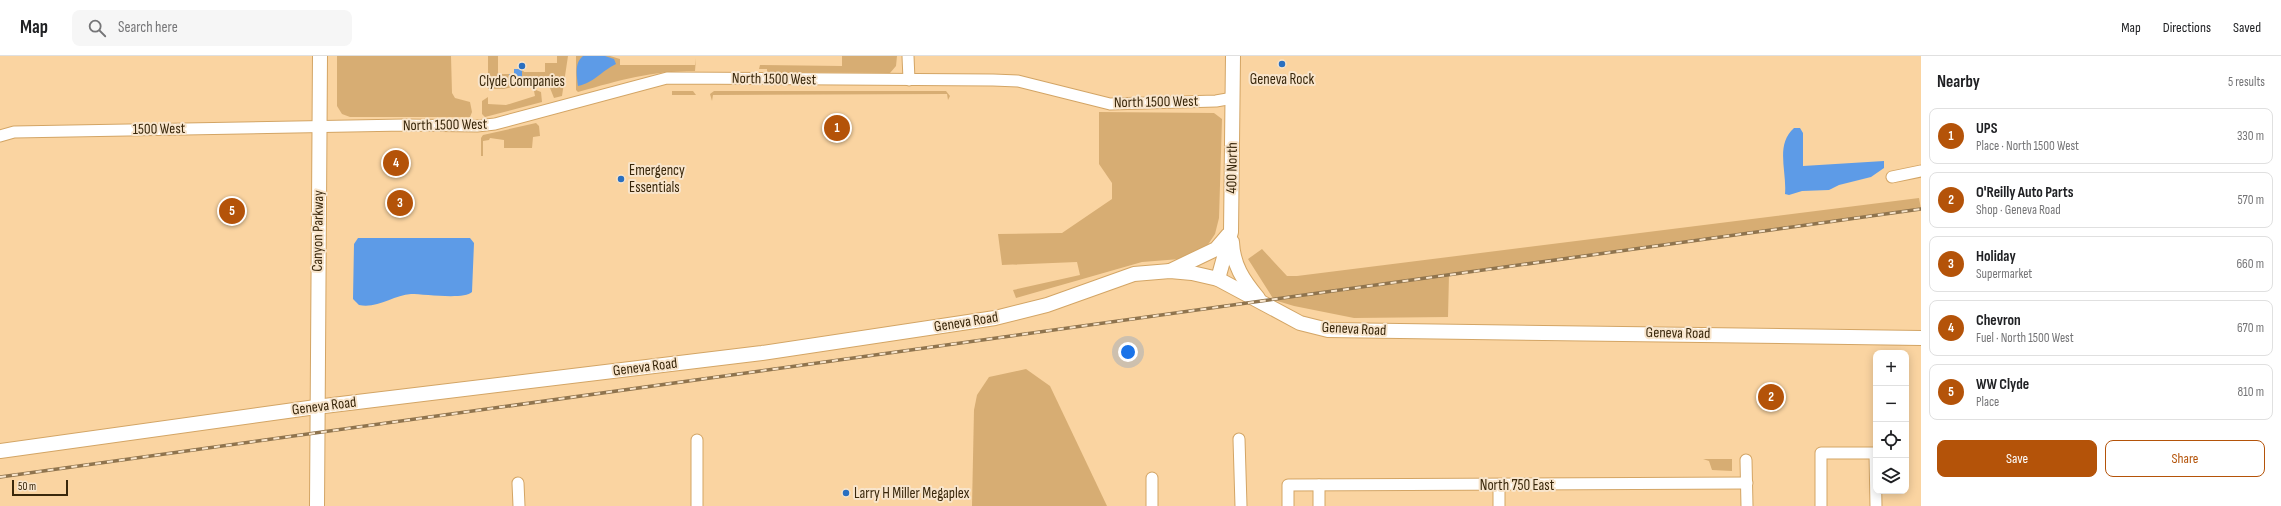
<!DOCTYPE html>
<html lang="en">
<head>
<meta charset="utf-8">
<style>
  body { margin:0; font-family:"Sofia Sans Condensed",sans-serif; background:#f6f6f6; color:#202124 }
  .controls { position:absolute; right:12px; bottom:12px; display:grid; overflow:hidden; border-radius:8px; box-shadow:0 2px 10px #0003 }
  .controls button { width:36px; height:36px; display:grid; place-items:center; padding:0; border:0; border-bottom:1px solid #e0e0e0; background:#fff; color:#202124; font:20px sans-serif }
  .scale { position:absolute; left:12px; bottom:10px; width:56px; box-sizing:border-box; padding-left:4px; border:2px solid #39270b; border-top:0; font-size:11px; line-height:14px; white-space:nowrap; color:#39270b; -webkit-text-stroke:3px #f8e5cc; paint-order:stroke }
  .you { position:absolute; left:1128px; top:296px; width:14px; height:14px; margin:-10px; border:3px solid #fff; border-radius:50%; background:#1a73e8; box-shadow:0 0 0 6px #1a73e833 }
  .badge { display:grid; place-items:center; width:26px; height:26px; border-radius:50%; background:#b45309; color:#fff; font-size:13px; font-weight:700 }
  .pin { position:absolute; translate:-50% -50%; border:2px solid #fff; box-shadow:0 1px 4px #0006 }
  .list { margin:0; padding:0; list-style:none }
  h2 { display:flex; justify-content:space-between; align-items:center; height:52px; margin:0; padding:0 16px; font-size:17px }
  h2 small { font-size:13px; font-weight:400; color:#757577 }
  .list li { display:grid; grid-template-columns:26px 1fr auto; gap:12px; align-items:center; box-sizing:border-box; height:56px; margin:0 8px 8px; padding:0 8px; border:1px solid #e0e0e0; border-radius:8px }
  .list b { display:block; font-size:15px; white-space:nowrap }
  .list p { margin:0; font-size:13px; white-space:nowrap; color:#757577 }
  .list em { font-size:13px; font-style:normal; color:#757577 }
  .actions { display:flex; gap:8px; padding:12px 16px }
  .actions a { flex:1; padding:9px 0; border:1px solid #b45309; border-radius:8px; text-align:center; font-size:14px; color:#b45309 }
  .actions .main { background:#b45309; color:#fff }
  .icon { flex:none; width:22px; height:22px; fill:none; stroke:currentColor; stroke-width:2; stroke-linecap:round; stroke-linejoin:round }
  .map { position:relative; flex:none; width:1921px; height:450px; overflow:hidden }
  header { display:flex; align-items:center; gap:24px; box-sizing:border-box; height:56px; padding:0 20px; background:#fff; border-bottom:1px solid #e0e0e0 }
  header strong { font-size:19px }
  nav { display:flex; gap:22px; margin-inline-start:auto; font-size:14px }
  .search { width:280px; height:36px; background:#f6f6f6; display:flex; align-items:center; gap:10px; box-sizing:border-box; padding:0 14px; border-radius:8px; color:#757577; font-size:15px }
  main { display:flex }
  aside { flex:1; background:#fff }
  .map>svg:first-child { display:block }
  .green { fill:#d7ad73 }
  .water { fill:#5d9be7 }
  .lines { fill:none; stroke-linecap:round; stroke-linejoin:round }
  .minor-casing { stroke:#d3a565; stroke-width:13 }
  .major-casing { stroke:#d3a565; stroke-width:16 }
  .minor { stroke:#fff; stroke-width:11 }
  .major { stroke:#fff; stroke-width:14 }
  .rail-casing { stroke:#8f744e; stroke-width:3.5 }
  .rail { stroke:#f8e5cc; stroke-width:2; stroke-dasharray:6; stroke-linecap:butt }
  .poi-dot { fill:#296fc0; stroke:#f8e5cc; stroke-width:1.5 }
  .labels { text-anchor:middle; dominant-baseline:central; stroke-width:4; stroke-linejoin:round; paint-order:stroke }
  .street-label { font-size:15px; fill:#39270b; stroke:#f8e5cc }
  .poi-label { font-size:15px; fill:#39270b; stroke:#f8e5cc }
</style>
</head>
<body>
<header>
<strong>Map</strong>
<div class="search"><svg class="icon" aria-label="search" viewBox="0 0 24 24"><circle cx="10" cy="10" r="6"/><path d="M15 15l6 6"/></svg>Search here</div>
<nav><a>Map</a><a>Directions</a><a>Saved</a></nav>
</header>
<main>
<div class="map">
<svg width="1921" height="450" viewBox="0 0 1921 450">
  <rect width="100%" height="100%" fill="#fad4a1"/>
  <g class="green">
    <path d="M337,0H451L452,37L455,42L470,46L472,56L470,61H350L342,58L337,50Z"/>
    <path d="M488,0H498V18H509V23H522V13L524,16H545V7H557V0H568L562,40L554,42L550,32L539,24L504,33H488Z"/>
    <path d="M576,0H610L620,3V9H695L696,2L695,15C650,15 621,24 578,36L576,34Z"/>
    <path d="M842,0H897L896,10L890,17L767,16V13H759L760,9L842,10Z"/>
    <path d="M536,34L541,36L542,46L485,61L482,58V45L488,41V48L506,49L535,40L534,35Z"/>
    <path d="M672,35H693L696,39H672Z"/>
    <path d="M714,35H946L950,40L948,44L947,38L713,39L712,45L710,38Z"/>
    <path d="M1099,56L1214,57L1222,63L1219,162L1215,178L1207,190L1180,203L1142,206L1016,242L1013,234L1080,219L1077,206L1002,209L998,178L1062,177L1112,143V127L1099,108Z"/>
    <path d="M536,67L539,70L540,80L533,81L532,92H504V84L490,82L489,84L483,85V100H481V82L483,79Z"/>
    <path d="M1919,142L1921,153L1449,219L1448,261L1354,262L1294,250L1274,244L1248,203L1262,193L1287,220H1297Z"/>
    <path d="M1026,313L1050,330L1107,450H972L974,354L977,339L989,321Z"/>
    <path d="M1703,403H1732V415L1712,414L1709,405Z"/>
  </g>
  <g class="water">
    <path d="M583,0H605L614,3L616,8C600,16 595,26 578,30C577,20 574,7 583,0Z"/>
    <path d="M514,13H522V23H509V18H514Z"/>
    <path d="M1794,72H1800L1803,77V110L1884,105V112L1871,121L1839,129L1829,134L1802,135L1789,139L1785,138C1787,115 1775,89 1794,72Z"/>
    <path d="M358,182H470L474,187L472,236C464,244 424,238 411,238C394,239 377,253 359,249L353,243L354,188Z"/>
  </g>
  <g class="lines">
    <defs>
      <g id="minor">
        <path d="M908,0L909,24"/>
        <path d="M0,80L14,76L405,69L477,70L495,68L667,22L993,24L1018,25L1110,48L1216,45L1233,42"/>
        <path d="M1892,121L1921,115"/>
        <path d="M1239,383L1241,450"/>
        <path d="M1746,404L1747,450"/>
        <path d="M1152,422V450"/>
        <path d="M518,427L519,450"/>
        <path d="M1499,429V450"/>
        <path d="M697,450V384"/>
        <path d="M1288,450V429L1747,427"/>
        <path d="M1319,450V429"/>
        <path d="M1821,450V397H1875L1876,450"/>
      </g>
      <g id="major">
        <path d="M1232,186C1233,209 1243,224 1258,242"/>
        <path d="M1170,215L1216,193L1228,179"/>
        <path d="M1218,223L1231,176L1233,0"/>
        <path d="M0,395L316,351L762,297L995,262L1047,249L1134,218L1170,215L1192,217L1218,223L1300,267L1328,274L1921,282"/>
        <path d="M317,450L320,0"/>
      </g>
    </defs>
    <use href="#minor" class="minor-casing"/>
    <use href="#major" class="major-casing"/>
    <use href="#minor" class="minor"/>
    <use href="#major" class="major"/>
    <defs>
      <path id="rail" d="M0,421L1921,153"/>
    </defs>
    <use href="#rail" class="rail-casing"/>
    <use href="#rail" class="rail"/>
  </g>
  <g class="poi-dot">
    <circle cx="1282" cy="8" r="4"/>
    <circle cx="522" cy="10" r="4"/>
    <circle cx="621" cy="123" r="4"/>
    <circle cx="846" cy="437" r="4"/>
  </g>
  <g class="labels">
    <g class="street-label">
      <text transform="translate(774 23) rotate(1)">North 1500 West</text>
      <text transform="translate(1156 46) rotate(-1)">North 1500 West</text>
      <text transform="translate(445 69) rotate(-1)">North 1500 West</text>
      <text transform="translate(159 73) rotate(-1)">1500 West</text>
      <text transform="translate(1232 112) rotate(-89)">400 North</text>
      <text transform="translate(318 175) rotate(-89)">Canyon Parkway</text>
      <text transform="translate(966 266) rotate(-9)">Geneva Road</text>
      <text transform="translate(1354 273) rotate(3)">Geneva Road</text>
      <text transform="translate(1678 277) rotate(1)">Geneva Road</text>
      <text transform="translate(645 311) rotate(-7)">Geneva Road</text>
      <text transform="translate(324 350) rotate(-7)">Geneva Road</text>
      <text x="1517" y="429">North 750 East</text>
    </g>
    <g class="poi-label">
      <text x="1282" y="23">Geneva Rock</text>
      <text x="522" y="25">Clyde Companies</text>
      <text x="629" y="114" text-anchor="start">Emergency<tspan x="629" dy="17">Essentials</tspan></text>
      <text x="854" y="437" text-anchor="start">Larry H Miller Megaplex</text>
    </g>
  </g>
</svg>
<div class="controls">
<button>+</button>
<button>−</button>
<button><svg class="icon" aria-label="locate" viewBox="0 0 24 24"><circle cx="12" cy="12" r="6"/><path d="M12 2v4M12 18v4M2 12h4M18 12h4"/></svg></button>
<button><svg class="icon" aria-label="layers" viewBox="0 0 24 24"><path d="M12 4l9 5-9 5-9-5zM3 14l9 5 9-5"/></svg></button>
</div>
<div class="scale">50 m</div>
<div class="you"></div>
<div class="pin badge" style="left:837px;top:72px">1</div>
<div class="pin badge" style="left:1771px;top:341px">2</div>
<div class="pin badge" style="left:400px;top:147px">3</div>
<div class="pin badge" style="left:396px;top:107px">4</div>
<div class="pin badge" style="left:232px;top:155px">5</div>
</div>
<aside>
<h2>Nearby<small>5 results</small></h2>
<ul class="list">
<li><span class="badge">1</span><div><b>UPS</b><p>Place · North 1500 West</p></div><em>330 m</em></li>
<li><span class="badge">2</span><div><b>O'Reilly Auto Parts</b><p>Shop · Geneva Road</p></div><em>570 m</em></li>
<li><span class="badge">3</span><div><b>Holiday</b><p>Supermarket</p></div><em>660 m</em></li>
<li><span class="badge">4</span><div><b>Chevron</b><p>Fuel · North 1500 West</p></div><em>670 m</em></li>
<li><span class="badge">5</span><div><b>WW Clyde</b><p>Place</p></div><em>810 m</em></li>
</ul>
<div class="actions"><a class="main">Save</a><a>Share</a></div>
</aside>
</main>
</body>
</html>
